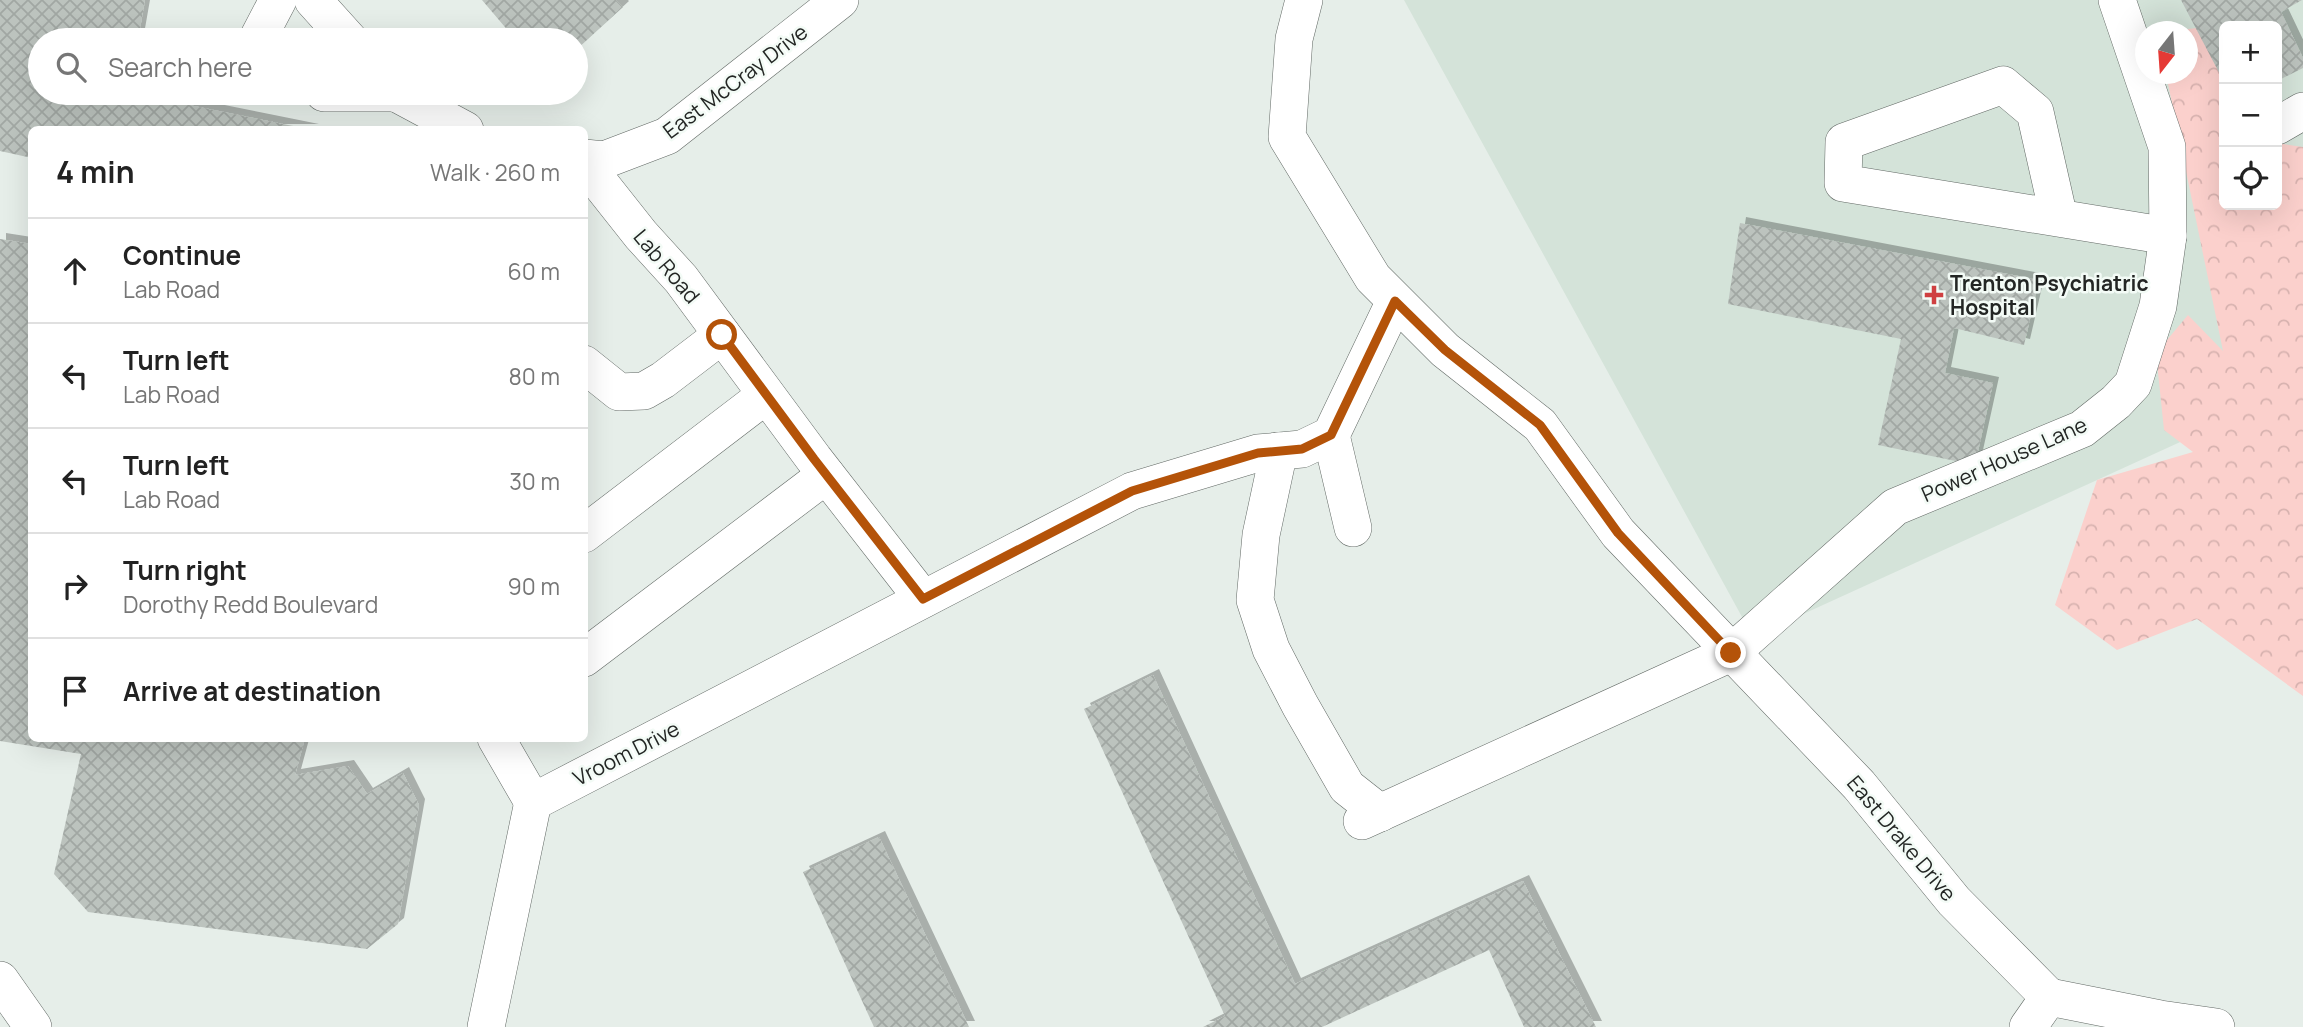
<!DOCTYPE html>
<html lang="en">
<head>
<meta charset="utf-8">
<style>
  body { margin:0; font-family:Manrope,sans-serif; background:#f2f2f2; color:#222 }
  .controls { position:absolute; right:21px; top:21px; display:grid; overflow:hidden; border-radius:10px; box-shadow:0 7px 28px #0002 }
  .controls button { width:63px; height:63px; display:grid; place-items:center; padding:0; border:0; border-bottom:2px solid #e0e0e0; background:#fff; color:#222; font:35px sans-serif }
  .compass { position:absolute; left:2135px; top:21px; width:63px; height:63px; border-radius:50%; background:#fff; box-shadow:0 7px 28px #0002; rotate:197deg }
  .stop { position:absolute; width:21px; height:21px; margin:-16px; border:5px solid #b45309; border-radius:50%; background:#fff }
  .stop.end { background:#b45309; border-color:#fff; box-shadow:0 2px 7px #0008 }
  .list { margin:0; padding:0; list-style:none }
  h2 { display:flex; justify-content:space-between; align-items:center; height:91px; margin:0; padding:0 28px; font-size:30px }
  h2 small { font-size:23px; font-weight:400; color:#767676 }
  .list li { display:grid; grid-template-columns:46px 1fr auto; gap:21px; align-items:center; box-sizing:border-box; height:105px; padding:0 28px; border-top:2px solid #e0e0e0 }
  .list b { display:block; font-size:26px; white-space:nowrap }
  .list p { margin:0; font-size:23px; white-space:nowrap; color:#767676 }
  .list em { font-size:23px; font-style:normal; color:#767676 }
  .icon { flex:none; width:38px; height:38px; fill:none; stroke:currentColor; stroke-width:2; stroke-linecap:round; stroke-linejoin:round }
  .map { position:relative; flex:none; width:2303px; height:1027px; overflow:hidden }
  .search { position:absolute; background:#fff; box-shadow:0 7px 28px #0002; left:28px; top:28px; width:560px; height:77px; display:flex; align-items:center; gap:18px; box-sizing:border-box; padding:0 24px; border-radius:38px; color:#767676; font-size:26px }
  .panel { position:absolute; background:#fff; box-shadow:0 7px 28px #0002; left:28px; top:126px; width:560px; height:616px; border-radius:10px }
  .map>svg:first-child { display:block }
  .built { fill:#d4e3d9; fill-rule:evenodd }
  .forest { fill:url(#forest-crowns) }
  .building { fill:url(#building-cross-hatch); filter:url(#shadow) }
  .lines { fill:none; stroke-linecap:round; stroke-linejoin:round }
  .minor-casing { stroke:#626965; stroke-width:38 }
  .minor { stroke:#fff; stroke-width:37 }
  .route { stroke:#b45309; stroke-width:9 }
  .poi-dot { fill:#cf4041; stroke:#f3fbf6; stroke-width:2.5 }
  .labels { text-anchor:middle; dominant-baseline:central; stroke-width:5; stroke-linejoin:round; paint-order:stroke }
  .street-label { font-size:21px; fill:#232624; stroke:#f3fbf6 }
  .poi-label { font-size:21px; font-weight:bold; fill:#232624; stroke:#f3fbf6; text-anchor:start }
</style>
</head>
<body>
<div class="map">
<svg width="2303" height="1027" viewBox="0 0 2303 1027">
  <defs>
    <pattern id="forest-crowns" width="20" height="18" patternUnits="userSpaceOnUse" patternTransform="scale(1.75)"><rect width="20" height="18" fill="#fbd0cc"/><path d="M2 6a3 3 0 1 1 6 0M12 15a3 3 0 1 1 6 0" fill="none" stroke="#d7b2af"/></pattern>
    <pattern id="building-cross-hatch" width="8" height="8" patternUnits="userSpaceOnUse" patternTransform="scale(1.75)"><rect width="8" height="8" fill="#bcc3be"/><path d="M0 0l8 8M0 8l8-8" fill="none" stroke="#a1a7a3"/></pattern>
    <filter id="shadow"><feDropShadow dx="6" dy="-6" stdDeviation="0" flood-color="#0004"/></filter>
  </defs>
  <rect width="100%" height="100%" fill="#e6eee9"/>
  <path class="built" d="M1404,0H2303V386L1753,637ZM2224,26H2277V205H2224ZM2146,32H2188V74H2146Z"/>
  <path class="forest" d="M2224,25L2226,26H2224V205H2277V143L2303,147V696L2197,619L2117,650L2055,605L2097,480L2193,452L2164,430L2156,353L2188,315L2223,351L2166,74H2188V32L2170,31Z"/>
  <g class="building">
    <path d="M0,0H145L138,40H40V93H129L313,130H32V158L0,151Z"/>
    <path d="M482,0H616L623,7L576,50V40H516Z"/>
    <path d="M2181,0H2302L2281,12L2303,58V68L2277,81V26H2224V82Z"/>
    <path d="M1740,223L2039,280L2024,345L1954,328L1945,373L1993,383L1975,465L1878,445L1901,339L1728,304Z"/>
    <path d="M0,239L32,244V738H305L295,775L348,766L367,794L403,773L419,805L398,924L367,949L88,912L54,874L81,754L0,741Z"/>
    <path d="M1153,675L1295,984L1523,881L1596,1027H1524L1489,950L1322,1027H1203L1225,1016L1084,709Z"/>
    <path d="M879,837L969,1027H874L803,872Z"/>
  </g>
  <g class="lines">
    <defs>
      <g id="minor">
        <path d="M313,0L349,40"/>
        <path d="M1304,0L1294,39L1287,137L1373,278L1445,350L1540,425L1618,533L1859,785L1954,901L2049,997L2028,1027"/>
        <path d="M257,40L278,0"/>
        <path d="M324,93H396"/>
        <path d="M396,93L465,130"/>
        <path d="M2277,126L2303,111"/>
        <path d="M584,158L604,160L667,136L840,0"/>
        <path d="M584,163L641,235L681,279L814,459L923,599"/>
        <path d="M2059,218L2035,112L2003,85L1844,142L1843,183L2168,236"/>
        <path d="M584,364L619,392L644,391L663,380L722,335"/>
        <path d="M1331,435L1353,528"/>
        <path d="M1279,451L1261,535L1255,600L1271,649L1300,705L1347,787L1380,813"/>
        <path d="M584,534L766,395"/>
        <path d="M584,658L826,475"/>
        <path d="M496,738L533,802"/>
        <path d="M1362,821L1731,653L1895,507L2082,429L2116,402L2133,384L2158,306L2168,236L2167,147L2117,0"/>
        <path d="M0,980L33,1027"/>
        <path d="M2049,997L2160,1019L2216,1027"/>
        <path d="M486,1027L533,802L1132,491L1258,453L1302,449L1331,435L1395,301"/>
      </g>
    </defs>
    <use href="#minor" class="minor-casing"/>
    <use href="#minor" class="minor"/>
  </g>
  <g class="lines">
    <path class="route" d="M722,335L814,459L923,599L1132,491L1258,453L1302,449L1331,435L1395,301L1445,350L1540,425L1618,533L1731,653"/>
  </g>
  <path class="poi-dot" d="M1930.5 284.5h7v7h7v7h-7v7h-7v-7h-7v-7h7z"/>
  <g class="labels">
    <g class="street-label">
      <text transform="translate(735 81) rotate(-37)">East McCray Drive</text>
      <text transform="translate(667 266) rotate(50)">Lab Road</text>
      <text transform="translate(2004 459) rotate(-24)">Power House Lane</text>
      <text transform="translate(626 753) rotate(-27)">Vroom Drive</text>
      <text transform="translate(1902 838) rotate(50)">East Drake Drive</text>
    </g>
    <g class="poi-label">
      <text x="1950" y="283">Trenton Psychiatric<tspan x="1950" dy="24">Hospital</tspan></text>
    </g>
  </g>
</svg>
<div class="controls">
<button>+</button>
<button>−</button>
<button><svg class="icon" aria-label="locate" viewBox="0 0 24 24"><circle cx="12" cy="12" r="6"/><path d="M12 2v4M12 18v4M2 12h4M18 12h4"/></svg></button>
</div>
<svg class="compass" viewBox="-18 -18 36 36"><path d="M0-13l5 13h-10z" fill="#e53935"/><path d="M0 13l5-13h-10z" fill="#767676"/></svg>
<div class="stop" style="left:722px;top:335px"></div>
<div class="stop end" style="left:1731px;top:653px"></div>
<div class="search"><svg class="icon" aria-label="search" viewBox="0 0 24 24"><circle cx="10" cy="10" r="6"/><path d="M15 15l6 6"/></svg>Search here</div>
<section class="panel">
<h2>4 min<small>Walk · 260 m</small></h2>
<ul class="list">
<li><svg class="icon" aria-label="ahead" viewBox="0 0 24 24"><path d="M12 20V5M6 11l6-6 6 6"/></svg><div><b>Continue</b><p>Lab Road</p></div><em>60 m</em></li>
<li><svg class="icon" aria-label="left" viewBox="0 0 24 24"><path d="M17 20v-9H6M10 6l-5 5 5 5"/></svg><div><b>Turn left</b><p>Lab Road</p></div><em>80 m</em></li>
<li><svg class="icon" aria-label="left" viewBox="0 0 24 24"><path d="M17 20v-9H6M10 6l-5 5 5 5"/></svg><div><b>Turn left</b><p>Lab Road</p></div><em>30 m</em></li>
<li><svg class="icon" aria-label="right" viewBox="0 0 24 24"><path d="M7 20v-9h11M14 6l5 5-5 5"/></svg><div><b>Turn right</b><p>Dorothy Redd Boulevard</p></div><em>90 m</em></li>
<li><svg class="icon" aria-label="arrive" viewBox="0 0 24 24"><path d="M6 21V4h12l-3 4 3 4H6"/></svg><div><b>Arrive at destination</b></div></li>
</ul>
</section>
</div>
</body>
</html>
